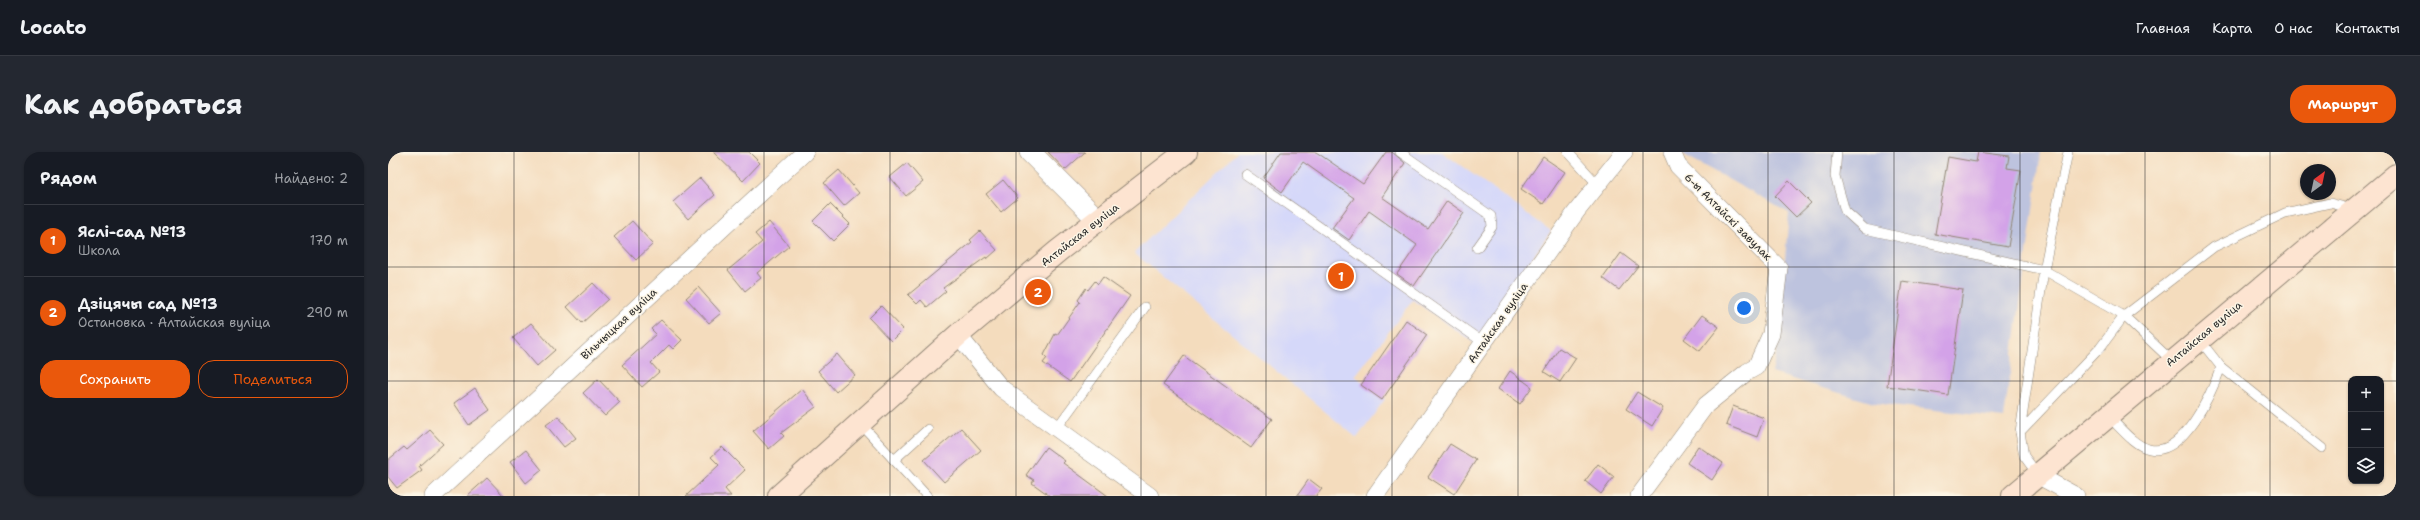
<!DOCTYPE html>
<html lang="ru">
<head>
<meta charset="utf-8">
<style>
  body { margin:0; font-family:"Shantell Sans",sans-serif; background:#242831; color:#f1f3f6 }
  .controls { position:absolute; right:12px; bottom:12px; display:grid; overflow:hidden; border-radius:8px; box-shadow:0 1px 3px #0004 }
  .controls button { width:36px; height:36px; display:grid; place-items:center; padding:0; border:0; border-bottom:1px solid #363941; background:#171b24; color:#f1f3f6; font:20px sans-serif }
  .compass { position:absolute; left:1912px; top:12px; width:36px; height:36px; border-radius:50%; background:#171b24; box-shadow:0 1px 3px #0004; rotate:33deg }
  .you { position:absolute; left:1356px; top:156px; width:14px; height:14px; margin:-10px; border:3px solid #fff; border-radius:50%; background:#1a73e8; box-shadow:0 0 0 6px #1a73e833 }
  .badge { display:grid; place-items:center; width:26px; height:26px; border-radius:50%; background:#ea580c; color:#fff; font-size:13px; font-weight:700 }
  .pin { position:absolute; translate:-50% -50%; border:2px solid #fff; box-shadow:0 1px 4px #0006 }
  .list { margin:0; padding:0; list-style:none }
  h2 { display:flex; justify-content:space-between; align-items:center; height:52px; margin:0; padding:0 16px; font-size:17px }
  h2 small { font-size:13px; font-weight:400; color:#9ea1a6 }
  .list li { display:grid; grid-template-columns:26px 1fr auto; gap:12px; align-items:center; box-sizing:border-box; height:72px; padding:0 16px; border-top:1px solid #363941 }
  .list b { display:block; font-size:15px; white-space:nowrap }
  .list p { margin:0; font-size:13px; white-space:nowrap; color:#9ea1a6 }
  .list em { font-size:13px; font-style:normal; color:#9ea1a6 }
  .actions { display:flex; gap:8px; padding:12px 16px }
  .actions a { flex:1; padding:9px 0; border:1px solid #ea580c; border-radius:16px; text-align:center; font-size:14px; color:#ea580c }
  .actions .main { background:#ea580c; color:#fff }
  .icon { flex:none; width:22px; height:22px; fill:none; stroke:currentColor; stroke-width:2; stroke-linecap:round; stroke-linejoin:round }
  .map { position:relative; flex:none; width:2008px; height:344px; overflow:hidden; border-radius:16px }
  header { display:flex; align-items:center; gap:24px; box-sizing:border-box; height:56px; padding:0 20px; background:#171b24; border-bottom:1px solid #363941 }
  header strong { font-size:19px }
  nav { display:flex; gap:22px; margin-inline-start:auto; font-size:14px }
  .intro { display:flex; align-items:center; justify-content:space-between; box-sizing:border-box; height:96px; padding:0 24px }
  h1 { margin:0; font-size:28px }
  .button { padding:10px 18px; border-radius:16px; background:#ea580c; color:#fff; font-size:14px; font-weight:700 }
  main { display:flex; gap:24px; padding:0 24px }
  aside { flex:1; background:#171b24; border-radius:16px; box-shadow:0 1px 3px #0004 }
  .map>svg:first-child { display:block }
  .built { fill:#d5d8f9 }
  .industrial { fill:#bdc3de }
  .building { fill:#d3a2e8 }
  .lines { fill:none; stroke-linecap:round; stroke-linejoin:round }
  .service-casing { stroke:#908474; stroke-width:10 }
  .minor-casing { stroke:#908474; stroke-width:18 }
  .tertiary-casing { stroke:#908474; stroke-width:22 }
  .secondary-casing { stroke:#908474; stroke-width:24 }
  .service { stroke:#fff; stroke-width:9 }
  .minor { stroke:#fff; stroke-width:17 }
  .tertiary { stroke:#fff; stroke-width:21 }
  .secondary { stroke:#fde4d1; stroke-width:22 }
  .grid { fill:none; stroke:#2b2b2b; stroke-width:1; stroke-opacity:0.55 }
  .labels { text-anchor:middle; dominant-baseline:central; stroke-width:3; stroke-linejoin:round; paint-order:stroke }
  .street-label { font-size:11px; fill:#2b2b2b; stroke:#fcf5e5 }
</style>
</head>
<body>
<header>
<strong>Locato</strong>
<nav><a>Главная</a><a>Карта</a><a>О нас</a><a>Контакты</a></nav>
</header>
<div class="intro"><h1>Как добраться</h1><a class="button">Маршрут</a></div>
<main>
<aside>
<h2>Рядом<small>Найдено: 2</small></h2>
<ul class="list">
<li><span class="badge">1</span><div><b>Яслі-сад №13</b><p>Школа</p></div><em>170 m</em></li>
<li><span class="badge">2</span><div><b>Дзіцячы сад №13</b><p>Остановка · Алтайская вуліца</p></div><em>290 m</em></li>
</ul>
<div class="actions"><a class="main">Сохранить</a><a>Поделиться</a></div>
</aside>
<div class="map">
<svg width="2008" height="344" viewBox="0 0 2008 344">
  <rect width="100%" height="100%" fill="#fcf5e5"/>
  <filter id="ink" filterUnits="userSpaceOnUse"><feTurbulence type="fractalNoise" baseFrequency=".025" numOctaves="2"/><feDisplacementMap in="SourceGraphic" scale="8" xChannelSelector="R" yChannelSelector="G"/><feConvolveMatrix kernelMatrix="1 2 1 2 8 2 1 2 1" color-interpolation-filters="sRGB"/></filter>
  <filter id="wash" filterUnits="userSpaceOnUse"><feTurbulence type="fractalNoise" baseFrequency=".012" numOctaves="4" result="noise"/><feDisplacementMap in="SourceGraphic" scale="16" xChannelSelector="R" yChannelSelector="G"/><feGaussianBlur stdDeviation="0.9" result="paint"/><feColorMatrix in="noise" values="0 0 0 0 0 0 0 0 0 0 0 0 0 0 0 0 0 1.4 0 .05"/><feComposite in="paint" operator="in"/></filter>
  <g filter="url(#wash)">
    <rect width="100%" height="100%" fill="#f4dcbd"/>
    <path class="built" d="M850,0H1054L1163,79L1086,191L1025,148L967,224L997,247L969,286L746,101Z"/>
    <path class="industrial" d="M1291,0H1653L1616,266L1486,251L1384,221L1389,199L1401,61Z"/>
    <g id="blocks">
      <g class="building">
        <path d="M325,0H361L372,11L355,29Z"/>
        <path d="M660,0H697L677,18Z"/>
        <path d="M893,0H928L975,32L998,0H1004L1017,11L994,45L1040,77L1059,49L1076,61L1026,134L1009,122L1029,93L981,59L961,88L944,76L966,46L915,10L894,40L875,26Z"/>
        <path d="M1590,0L1621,4L1619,16L1633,18L1620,95L1547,82L1560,5L1588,10Z"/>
        <path d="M1155,5L1177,20L1155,52L1133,37Z"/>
        <path d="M519,11L535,30L518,44L502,25Z"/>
        <path d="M451,18L471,41L456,54L436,31Z"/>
        <path d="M312,26L327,43L300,67L285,50Z"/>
        <path d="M615,28L630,46L613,60L598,42Z"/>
        <path d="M1401,29L1423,51L1408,65L1387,44Z"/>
        <path d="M442,52L462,72L445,89L425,69Z"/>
        <path d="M244,69L265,92L248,108L226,85Z"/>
        <path d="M381,70L401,94L369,121L373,126L357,139L340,118L374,90L367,82Z"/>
        <path d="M592,79L609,98L599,107L598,105L555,136L558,139L539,155L533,148L529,152L520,143L584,90L582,88Z"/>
        <path d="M1233,101L1250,114L1231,138L1215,126Z"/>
        <path d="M715,125L742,144L682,230L655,211L659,206L656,203L667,182L669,183L692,150L690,148L698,136L700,138L707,129L710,132Z"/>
        <path d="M1514,129L1575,138L1560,243L1499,234Z"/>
        <path d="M205,131L220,147L194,171L179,155Z"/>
        <path d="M310,135L333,161L321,171L298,146Z"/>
        <path d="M493,154L515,177L503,189L481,166Z"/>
        <path d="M1314,163L1331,175L1312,199L1296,187Z"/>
        <path d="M273,168L294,188L285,197L281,193L263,211L271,220L254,235L234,213L268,182L263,177Z"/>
        <path d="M1018,168L1039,183L994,248L973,233Z"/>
        <path d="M143,171L167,198L149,214L125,186Z"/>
        <path d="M1171,196L1188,206L1172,230L1156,220Z"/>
        <path d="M449,202L467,223L448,240L430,219Z"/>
        <path d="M796,204L884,267L863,296L775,233Z"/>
        <path d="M1122,219L1144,235L1132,252L1110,237Z"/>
        <path d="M210,227L232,250L217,264L195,241Z"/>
        <path d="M87,236L102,258L81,273L66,251Z"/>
        <path d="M414,237L428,255L393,281L396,284L381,297L365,279Z"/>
        <path d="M1249,240L1275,256L1264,274L1238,257Z"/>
        <path d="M1345,254L1376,266L1369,285L1338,273Z"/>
        <path d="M170,264L188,286L176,295L158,273Z"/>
        <path d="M573,276L593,298L556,330L536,308Z"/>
        <path d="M42,278L55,292L31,314L34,318L9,336L0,325V308L16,295L19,298Z"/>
        <path d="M1062,292L1088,308L1066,342L1040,325Z"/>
        <path d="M1310,294L1335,311L1324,328L1299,311Z"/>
        <path d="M334,295L357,318L337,337L343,344H298L331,313L323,305Z"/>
        <path d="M658,295L677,309L675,311L720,344H662L644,331L646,328L638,323Z"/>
        <path d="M138,298L154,318L138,331L122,310Z"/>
        <path d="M1210,312L1226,325L1213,342L1197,329Z"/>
        <path d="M99,326L116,344H79Z"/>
        <path d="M921,327L934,337L928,344H909Z"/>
      </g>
    </g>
  </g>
  <g filter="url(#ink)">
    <use href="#blocks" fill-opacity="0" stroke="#908474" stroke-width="1"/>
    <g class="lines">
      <defs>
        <g id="service">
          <path d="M1012,0L1103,64L1104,75L1089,96"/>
          <path d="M1180,0L1210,33"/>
          <path d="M1449,0L1447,24L1457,59L1477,77L1656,118L1736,164L1784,209"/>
          <path d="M857,22L1096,191"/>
          <path d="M1833,215L1934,296"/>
          <path d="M1720,264C1732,275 1745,293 1761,297C1795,306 1824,240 1833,215L1811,187"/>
          <path d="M472,271L539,344"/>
          <path d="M668,277L757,155"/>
          <path d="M1632,280L1712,196L1736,164L1826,95L1897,61L1942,51L1964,57"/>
          <path d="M506,308L540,277"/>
          <path d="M1650,323L1636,304L1632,280L1656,118L1680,0"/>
        </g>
        <g id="minor">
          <path d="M570,183L613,236L762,344"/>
          <path d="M1651,324L1688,344"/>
          <path d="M45,344L417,0"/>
          <path d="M987,344L1188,60L1236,0"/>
          <path d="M1251,344L1318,253L1359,220L1368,215L1383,182L1391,116L1290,14L1284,0"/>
        </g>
        <path id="tertiary" d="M642,0L711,69"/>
        <g id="secondary">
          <path d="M391,344L570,183L670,99L798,0"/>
          <path d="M1625,344L2008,23"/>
        </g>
      </defs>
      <use href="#service" class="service-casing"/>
      <use href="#minor" class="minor-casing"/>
      <use href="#tertiary" class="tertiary-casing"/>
      <use href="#secondary" class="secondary-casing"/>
      <use href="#service" class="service"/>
      <use href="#minor" class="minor"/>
      <use href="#tertiary" class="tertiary"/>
      <use href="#secondary" class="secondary"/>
    </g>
  </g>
  <path class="grid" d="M126,0V344M251,0V344M376,0V344M502,0V344M628,0V344M753,0V344M878,0V344M1004,0V344M1130,0V344M1255,0V344M1380,0V344M1506,0V344M1632,0V344M1757,0V344M1882,0V344M0,115H2008M0,229H1963M1993,229H2008"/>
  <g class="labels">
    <g class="street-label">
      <text transform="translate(1340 65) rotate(45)">6-ы Алтайскі завулак</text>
      <text transform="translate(692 83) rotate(-38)">Алтайская вуліца</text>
      <text transform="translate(1110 171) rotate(-55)">Алтайская вуліца</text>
      <text transform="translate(231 172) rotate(-43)">Вільчыцкая вуліца</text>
      <text transform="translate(1816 182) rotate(-40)">Алтайская вуліца</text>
    </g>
  </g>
</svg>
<div class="controls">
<button>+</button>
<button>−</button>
<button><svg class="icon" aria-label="layers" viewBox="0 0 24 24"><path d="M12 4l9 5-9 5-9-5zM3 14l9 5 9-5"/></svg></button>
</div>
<svg class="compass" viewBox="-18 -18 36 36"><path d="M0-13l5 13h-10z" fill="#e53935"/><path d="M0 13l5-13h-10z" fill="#9ea1a6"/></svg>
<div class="you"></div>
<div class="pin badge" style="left:953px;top:124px">1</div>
<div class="pin badge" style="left:650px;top:140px">2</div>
</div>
</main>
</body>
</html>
